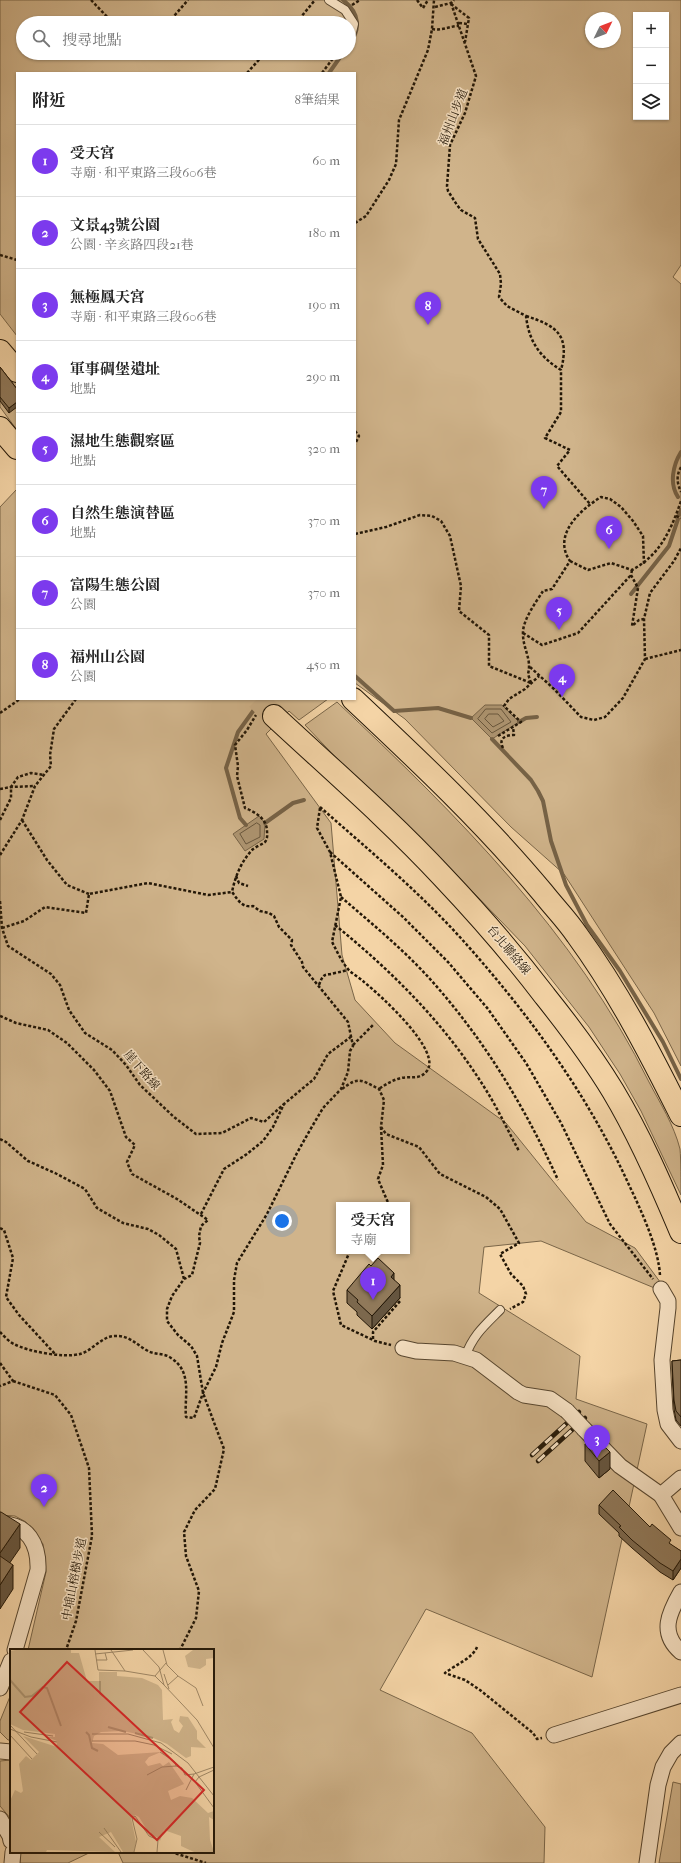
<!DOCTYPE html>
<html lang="zh-TW">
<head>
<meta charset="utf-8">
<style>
  body { margin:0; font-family:"IM FELL French Canon","Noto Serif TC",serif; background:#f2f2f2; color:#222 }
  .controls { position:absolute; right:12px; top:12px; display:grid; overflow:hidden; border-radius:0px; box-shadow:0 1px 3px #0004 }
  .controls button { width:36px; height:36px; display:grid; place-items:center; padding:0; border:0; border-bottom:1px solid #e0e0e0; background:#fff; color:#222; font:20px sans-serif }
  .compass { position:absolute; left:585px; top:12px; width:36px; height:36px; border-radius:50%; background:#fff; box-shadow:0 1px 3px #0004; rotate:47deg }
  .you { position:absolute; left:282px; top:1221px; width:14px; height:14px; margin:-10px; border:3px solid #fff; border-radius:50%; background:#1a73e8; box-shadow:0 0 0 6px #1a73e833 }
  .badge { display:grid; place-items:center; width:26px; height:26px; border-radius:50%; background:#7c3aed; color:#fff; font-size:13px; font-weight:700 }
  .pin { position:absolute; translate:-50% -33px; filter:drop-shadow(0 1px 2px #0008) }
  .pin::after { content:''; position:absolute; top:21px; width:14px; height:12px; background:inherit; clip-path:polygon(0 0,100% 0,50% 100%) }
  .popup { position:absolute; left:336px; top:1202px; width:74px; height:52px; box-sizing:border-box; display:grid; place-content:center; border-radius:0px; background:#fff; filter:drop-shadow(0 1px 3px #0005); font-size:13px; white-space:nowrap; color:#767676 }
  .popup b { font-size:15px; color:#222 }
  .popup::after { content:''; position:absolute; left:50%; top:100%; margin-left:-8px; border:8px solid transparent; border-top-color:#fff }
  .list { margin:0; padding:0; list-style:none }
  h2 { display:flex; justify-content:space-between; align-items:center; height:52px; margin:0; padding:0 16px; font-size:17px }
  h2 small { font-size:13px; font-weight:400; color:#767676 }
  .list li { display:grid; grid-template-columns:26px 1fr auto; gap:12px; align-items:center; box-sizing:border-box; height:72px; padding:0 16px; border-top:1px solid #e0e0e0 }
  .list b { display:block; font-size:15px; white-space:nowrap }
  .list p { margin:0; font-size:13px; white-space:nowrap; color:#767676 }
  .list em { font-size:13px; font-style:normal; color:#767676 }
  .icon { flex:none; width:22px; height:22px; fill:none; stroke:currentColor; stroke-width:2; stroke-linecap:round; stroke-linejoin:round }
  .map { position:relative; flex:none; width:681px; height:1863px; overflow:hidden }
  .search { position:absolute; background:#fff; box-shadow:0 1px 3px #0004; left:16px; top:16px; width:340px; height:44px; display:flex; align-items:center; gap:10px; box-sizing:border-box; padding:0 14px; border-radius:22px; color:#767676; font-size:15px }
  .panel { position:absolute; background:#fff; box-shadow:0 1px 3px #0004; left:16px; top:72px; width:340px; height:628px; border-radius:0px }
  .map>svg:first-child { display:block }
  .green { fill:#d0b48b; stroke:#7a6649; fill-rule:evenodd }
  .water { fill:#ad9470; stroke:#766246 }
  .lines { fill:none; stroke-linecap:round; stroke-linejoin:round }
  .shore { stroke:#68563c; stroke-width:1 }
  .stream { stroke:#766246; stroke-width:4 }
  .highway-tunnel { stroke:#caae86; stroke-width:22; stroke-dasharray:22 11; stroke-linecap:butt }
  .lane-casing { stroke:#57462f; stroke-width:10 }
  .street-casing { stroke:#57462f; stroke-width:17 }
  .highway-casing { stroke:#231707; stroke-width:24 }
  .path { stroke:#231707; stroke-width:2.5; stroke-dasharray:3 2; stroke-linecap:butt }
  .lane { stroke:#f8e3c5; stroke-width:8 }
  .street { stroke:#f8e3c5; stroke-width:15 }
  .highway { stroke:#f4d4a6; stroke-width:22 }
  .rail-casing { stroke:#231707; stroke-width:4.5 }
  .rail { stroke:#f8e3c5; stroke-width:3; stroke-dasharray:9; stroke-linecap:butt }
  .street-bridge-casing { stroke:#57462f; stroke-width:17; stroke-linecap:butt }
  .street-bridge { stroke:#f8e3c5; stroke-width:15 }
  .wall { fill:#7c684d; stroke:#231707 }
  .shaded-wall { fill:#65553f; stroke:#231707 }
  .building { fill:#90795a; stroke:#231707 }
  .labels { text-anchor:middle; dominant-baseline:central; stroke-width:3; stroke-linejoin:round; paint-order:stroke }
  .street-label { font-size:12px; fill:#231707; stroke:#f8e3c5 }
  .inset-river { fill:none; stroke:#ad9470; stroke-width:2 }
  .inset-road { fill:none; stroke:#a08866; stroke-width:1 }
  .view { fill:#d62828; fill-opacity:0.15; stroke:#d62828; stroke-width:2 }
  .inset-edge { fill:none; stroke:#231707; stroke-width:2 }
</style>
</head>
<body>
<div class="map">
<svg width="681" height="1863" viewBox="0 0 681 1863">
  <rect width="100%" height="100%" fill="#f4d4a6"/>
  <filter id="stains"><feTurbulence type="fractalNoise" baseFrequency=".005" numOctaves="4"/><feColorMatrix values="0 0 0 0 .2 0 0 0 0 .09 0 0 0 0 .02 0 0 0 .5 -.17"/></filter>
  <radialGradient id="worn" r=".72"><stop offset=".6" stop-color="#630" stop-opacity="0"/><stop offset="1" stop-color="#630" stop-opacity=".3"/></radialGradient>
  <g class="green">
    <path d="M0,0H681V265L673,277L681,284V1066L654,1013L564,874L511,827L405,719L355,683V73H17V336L0,314ZM636,15H666V117H636ZM591,18H615V42H591ZM23,23H349V53H23Z"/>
    <path d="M0,366L17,384V430L0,407Z"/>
    <path d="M17,489V699H328L299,720L289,711L266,734L331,823L342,955L355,1000L395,1043L506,1123L586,1222L635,1248L669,1294L541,1241L484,1247L479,1293L580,1356L576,1399L647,1424L592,1677L426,1609L380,1690L472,1733L545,1827L544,1863H123L118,1852H213V1650H28L46,1572L43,1544L26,1522L15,1516L0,1515V507ZM339,1205H407V1251H339Z"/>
    <path d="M337,702C457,815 575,932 649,1082C660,1103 674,1125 680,1149C681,1160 681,1182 681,1195L641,1111L620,1074L589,1027L525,946L442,860L343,765L305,725Z"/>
    <path d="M11,1694V1740H8L0,1732V1721Z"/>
    <path d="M11,1760V1819L0,1806V1761Z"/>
    <path d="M673,1782L681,1784V1863H659Z"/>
    <path d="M20,1852H91L68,1863H20Z"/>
  </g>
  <g class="water">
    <path d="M485,705H502L519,722L492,739L471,718Z"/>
    <path d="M259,816L265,823L264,839L245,851L233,834Z"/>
  </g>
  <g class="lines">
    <g class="shore">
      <path d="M486,709H501L511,722L492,733L478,719Z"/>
      <path d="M489,714H498L504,721L493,727L485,719Z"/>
      <path d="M257,823L260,825V837L246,844L240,834Z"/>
    </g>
    <g class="stream">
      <path d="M343,0C360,13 361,29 349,45"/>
      <path d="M329,73L343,53"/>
      <path d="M678,497C669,484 673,465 681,452"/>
      <path d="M679,515L681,510"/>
      <path d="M631,594L669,546L678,519"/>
      <path d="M355,676L394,711L438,708L471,718"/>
      <path d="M519,722L526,718L537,717"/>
      <path d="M492,739L531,780L538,791L543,801L551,841L566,885L587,925L620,971L663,1042L681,1079"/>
      <path d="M265,823L293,803L304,800"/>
      <path d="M246,825L240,818L226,768L238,732L256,707L266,699"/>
    </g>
    <path class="highway-tunnel" d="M257,699L274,716"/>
    <defs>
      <g id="lane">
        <path d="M329,0L345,10L354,24L352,32"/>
        <path d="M465,1357C473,1335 484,1326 500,1310"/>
      </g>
      <g id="street">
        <path d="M661,1289L668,1301V1308L662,1360L665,1410L668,1424L681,1441"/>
        <path d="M403,1348L416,1351L454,1353L476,1360L518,1392L524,1395L550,1399L567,1411"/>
        <path d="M584,1429L620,1466L661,1495"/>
        <path d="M681,1478L661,1495L681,1528"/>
        <path d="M0,1524C28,1523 39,1545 38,1570L15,1650"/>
        <path d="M681,1592C669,1613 659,1633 681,1652"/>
        <path d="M0,1688L11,1661"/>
        <path d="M554,1735L681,1695"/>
        <path d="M0,1751L11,1752"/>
        <path d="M0,1819L10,1836L11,1841"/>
        <path d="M12,1863L13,1852"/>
        <path d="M647,1863L658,1785L663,1767L671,1753L681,1743"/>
      </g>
      <g id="highway">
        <path d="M0,351L17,371"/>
        <path d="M0,428L17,448"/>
        <path d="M353,699C419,761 485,823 543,893C554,907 567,920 577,935C618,991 650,1053 681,1115"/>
        <path d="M274,716C331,769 390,820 443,877C479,915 513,954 545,996C569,1026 593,1058 613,1091C640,1136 661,1184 681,1232"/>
      </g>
    </defs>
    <use href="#lane" class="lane-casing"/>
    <use href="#street" class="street-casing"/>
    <use href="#highway" class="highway-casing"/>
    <g class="path">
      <path d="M91,0L113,23"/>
      <path d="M417,0L423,8L428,0"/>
      <path d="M451,3L476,76L465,113L450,145L447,186L448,191L457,205L461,210L475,218L478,239L500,274L501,284L499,297L507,306L526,316C529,342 540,357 561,370V412L545,438L570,450L557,466L590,504"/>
      <path d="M451,4L469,18L465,42"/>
      <path d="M352,5L360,0"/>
      <path d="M435,7L451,3L454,0"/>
      <path d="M168,23L188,0"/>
      <path d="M296,23L315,0"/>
      <path d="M459,23L468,24"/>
      <path d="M432,29C442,31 450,26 459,26"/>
      <path d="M247,73L265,53"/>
      <path d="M322,73L337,53"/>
      <path d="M355,223L366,216L389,180L396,164L399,120L428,50L432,29L434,0"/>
      <path d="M0,255L17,260"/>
      <path d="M526,316C557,326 570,335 561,370"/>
      <path d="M355,431L359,436L355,444"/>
      <path d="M681,467C676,476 677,483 681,492"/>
      <path d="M676,516L681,518"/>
      <path d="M355,534L386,527L420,515L432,516L441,521L450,536L461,586L459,611L489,635V666L531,683"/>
      <path d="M570,561L588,570L611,563L632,570C660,555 671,530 681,501"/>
      <path d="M632,570L631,575L638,588L632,626L639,620L644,619"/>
      <path d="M523,633L542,645L578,633L631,575"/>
      <path d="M645,659L681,650"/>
      <path d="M530,667L554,689L581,717L594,720L605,717L623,698L645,659L644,619L650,593L674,561L681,548"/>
      <path d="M531,683L528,674C532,659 523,649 523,634C522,621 536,602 543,591L552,589L570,561C552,535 580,510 601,497L610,499L621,507L633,521L643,536L644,564"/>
      <path d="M0,713L20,699"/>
      <path d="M498,736L521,722L504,706L509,699L525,689L539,676"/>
      <path d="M503,748C498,738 506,735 514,735L513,727"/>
      <path d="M0,789L11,787L35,786"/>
      <path d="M320,807C370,851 423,895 467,945C531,1017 589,1097 629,1185C641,1210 659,1249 660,1276"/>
      <path d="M320,808L317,828L330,852L341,897L332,942C337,951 341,961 348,969C352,974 359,977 364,982C379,994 445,1053 426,1072C419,1080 410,1076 401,1078C393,1080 386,1084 379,1089"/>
      <path d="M0,820L11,798V787L18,777L31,773L44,775"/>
      <path d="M22,820L47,860L67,885L89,894"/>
      <path d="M330,852L403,917L448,962L488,1009L526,1063L561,1123L610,1224L653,1279"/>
      <path d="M0,855L22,820L35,786L51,766L50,755L54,729L76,699"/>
      <path d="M236,876L239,883L248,886"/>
      <path d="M341,897C371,923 403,949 430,979C484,1039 525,1107 558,1180"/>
      <path d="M0,901L2,928L8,946L51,974L60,985L69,1010L85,1033L112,1050L126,1065L140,1085L174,1117L196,1134L222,1133L251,1118L264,1122L284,1104"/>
      <path d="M335,925C394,973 446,1025 486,1090C498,1109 508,1131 519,1151"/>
      <path d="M2,928L24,921L45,907L86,913L89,894L148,883L208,895L232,892"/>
      <path d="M319,985C324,972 324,976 335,973C340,972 344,971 348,970"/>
      <path d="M0,1016L16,1023L48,1030L67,1043L94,1070L110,1091L126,1137L135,1145L127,1162L132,1174L177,1199L208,1220L201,1226L199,1236L200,1243L192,1275L184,1279L172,1296L167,1309V1321L178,1335L191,1346L197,1356L203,1393L224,1449L215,1489L195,1510L184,1532L186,1556L199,1591L196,1618L180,1650"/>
      <path d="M353,1045L373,1025"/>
      <path d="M342,1089C359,1076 361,1080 379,1089L384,1100L381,1127L386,1134L419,1147L440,1174L486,1197L500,1209L519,1243L500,1254L511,1274L523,1286L526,1294L523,1302L510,1309"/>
      <path d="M381,1127L383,1165L378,1179L389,1205"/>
      <path d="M0,1139L6,1142L28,1161L55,1173L85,1189L97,1208L123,1223L148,1229L159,1235L176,1249L184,1279"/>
      <path d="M201,1214L224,1169L247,1154L263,1141L273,1127L284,1104L314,1079L328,1054L352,1036"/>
      <path d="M0,1228L4,1230L13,1258L6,1297L19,1315L55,1354"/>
      <path d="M350,1251L333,1291L341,1325L375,1341L391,1345"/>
      <path d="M0,1332C4,1336 9,1342 14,1344C29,1352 64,1358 80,1354C92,1351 102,1336 115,1336C129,1335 137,1345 148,1351C155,1355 165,1353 171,1358C193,1372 184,1396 186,1417L194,1418L203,1393L216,1367L222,1343L234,1312V1280L237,1263L267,1214L297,1153L310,1130L323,1108L341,1089L348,1072L350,1051L353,1046L348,1022L303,967L302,962L291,945L292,940L279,927L274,916L269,913L260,911L253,906C242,908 238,900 232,892C235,877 241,862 252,850C255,847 261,845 265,842C268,838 267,834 267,830C266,818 255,812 245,808L237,776L238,766L235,745L247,730L256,715"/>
      <path d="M373,1339V1332L401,1300"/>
      <path d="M0,1363L13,1381L0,1386"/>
      <path d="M13,1381L55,1395L71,1415L89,1468L92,1536L76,1621L66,1650"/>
      <path d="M477,1647C473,1658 455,1665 445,1673L465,1680L480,1690L533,1733L537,1739L542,1738"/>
      <path d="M171,1852L206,1863"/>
    </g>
    <use href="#lane" class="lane"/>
    <use href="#street" class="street"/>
    <use href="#highway" class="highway"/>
    <defs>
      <g id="rail">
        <path d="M532,1455L579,1412"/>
        <path d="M538,1461L585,1418"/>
      </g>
    </defs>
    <use href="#rail" class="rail-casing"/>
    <use href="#rail" class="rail"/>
    <defs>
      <path id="street-bridge" d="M567,1411L584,1429"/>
    </defs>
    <use href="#street-bridge" class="street-bridge-casing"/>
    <use href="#street-bridge" class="street-bridge"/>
  </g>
  <g class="wall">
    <path d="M0,367L17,389L9,413L0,401Z"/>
    <path d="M371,1266L394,1280L400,1298L372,1329L357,1315V1312L347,1303V1290Z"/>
    <path d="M681,1360V1426L676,1420L674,1409L672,1370V1361Z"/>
    <path d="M585,1444L610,1469L599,1478L585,1461Z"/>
    <path d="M599,1505L650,1527L671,1545L681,1551V1568L673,1580L660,1572L632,1548L619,1536V1533L599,1514Z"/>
  </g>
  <g class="shaded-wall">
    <path d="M17,402V407L9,413V408Z"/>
    <path d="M394,1273V1286L391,1277Z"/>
    <path d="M400,1285V1298L372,1329V1316Z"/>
    <path d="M610,1452V1469L599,1478V1461Z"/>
    <path d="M20,1524V1548L0,1577V1553Z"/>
    <path d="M681,1559V1568L673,1580V1571Z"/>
    <path d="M13,1565V1589L0,1609V1585Z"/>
  </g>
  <g class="building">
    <path d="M0,367L17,389V402L9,408L0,397Z"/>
    <path d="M378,1258L394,1273L391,1277L400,1285L372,1316L357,1302L358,1300L347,1290L369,1264L371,1266Z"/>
    <path d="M681,1360V1417L676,1411L674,1400L672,1361Z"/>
    <path d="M594,1436L610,1452L599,1461L585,1444Z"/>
    <path d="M613,1490L650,1527L652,1524L671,1540L669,1543L681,1551V1559L673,1571L660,1563L632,1540L619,1527L621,1526L599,1505Z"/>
    <path d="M0,1512H1L20,1524L0,1553Z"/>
    <path d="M0,1556L13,1565L0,1585Z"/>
  </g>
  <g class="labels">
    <g class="street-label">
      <text transform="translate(453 117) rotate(-69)">福州山步道</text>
      <text transform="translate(509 950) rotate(50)">台北聯絡線</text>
      <text transform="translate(142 1070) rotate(49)">崖下路線</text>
      <text transform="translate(74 1579) rotate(-79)">中埔山榕樹步道</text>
    </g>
  </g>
  <g transform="translate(10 1649)">
    <rect width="204" height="204" fill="#f4d4a6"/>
    <path d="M6,1H61V4H69L77,32H89V23H107V27L132,29L148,36L152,41L153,71L163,70L161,73L164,81L169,84L173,77L169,72L170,67L178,68L187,82V90L196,99L181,98V107L176,109L157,95L141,88L113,82L91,83L84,87L82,94L93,95L108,106L151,103L139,108L135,113L138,117L150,114L153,117L159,113L174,135L158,142L161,151L170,147L182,149L198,164L204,162V171L199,168L200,191L204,203H184L171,197V187L154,181L150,192L147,188L139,186L141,183L137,181L129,168L125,166L121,169L126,193L124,203H113L101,183L89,188L105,203L37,201L36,203H0V152L5,141L11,144L13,142L9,115L16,107L21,111L29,103L13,87L47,98V92L37,88H45V85L13,81L0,75V2ZM183,1H204V9L196,10V16L190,20L178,18L175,7Z" fill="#d0b48b"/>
    <path class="inset-river" d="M0,31L15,48L22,47L33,38L37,39L51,77M90,32V44L93,47M98,78L116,83M76,83L79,86L82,99L88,102M125,84L143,89"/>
    <path class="inset-road" d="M85,1L88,21L115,22M101,1L115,22L145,27L154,36M133,1L149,18L154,36L187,71L204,99M153,1L157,16L168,27M85,5L123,1M86,11H97L95,4M154,25L159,40M145,27L156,14M158,36L168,27L186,39L193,57M0,76L27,105M0,80L21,88L47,93M14,83L43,87M82,85H118L151,94L178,114L204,147M0,86L22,110M82,92H125L144,96L162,105M150,103L165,113L166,117L172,119L175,126L184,125M204,121L189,128L185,133L204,159M137,126L152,118L166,117M176,141L184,125L204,118M94,179L111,203M89,183L105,198M124,203L127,190L122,169L125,167L139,187L148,191L147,203"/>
    <path class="view" d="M57,13L194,141L147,191L10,63Z"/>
    <rect width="204" height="204" class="inset-edge"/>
  </g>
  <rect width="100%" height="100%" filter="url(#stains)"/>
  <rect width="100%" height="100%" fill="url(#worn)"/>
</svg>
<div class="controls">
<button>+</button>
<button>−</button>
<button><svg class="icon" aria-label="layers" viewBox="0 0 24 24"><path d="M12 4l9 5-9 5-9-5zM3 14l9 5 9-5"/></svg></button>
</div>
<svg class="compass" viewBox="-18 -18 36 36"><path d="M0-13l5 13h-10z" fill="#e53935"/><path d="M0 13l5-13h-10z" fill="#767676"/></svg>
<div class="you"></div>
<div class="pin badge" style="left:373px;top:1300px">1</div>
<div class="popup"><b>受天宮</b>寺廟</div>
<div class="pin badge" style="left:44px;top:1507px">2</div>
<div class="pin badge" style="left:597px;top:1458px">3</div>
<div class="pin badge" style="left:562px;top:697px">4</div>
<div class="pin badge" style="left:559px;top:630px">5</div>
<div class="pin badge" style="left:609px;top:549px">6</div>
<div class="pin badge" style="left:544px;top:509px">7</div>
<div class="pin badge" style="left:428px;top:325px">8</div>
<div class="search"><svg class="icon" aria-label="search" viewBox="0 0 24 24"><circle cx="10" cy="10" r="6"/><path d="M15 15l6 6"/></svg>搜尋地點</div>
<section class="panel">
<h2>附近<small>8筆結果</small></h2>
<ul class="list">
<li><span class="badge">1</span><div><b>受天宮</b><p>寺廟 · 和平東路三段606巷</p></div><em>60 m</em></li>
<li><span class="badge">2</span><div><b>文景43號公園</b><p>公園 · 辛亥路四段21巷</p></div><em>180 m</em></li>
<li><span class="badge">3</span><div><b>無極鳳天宮</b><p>寺廟 · 和平東路三段606巷</p></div><em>190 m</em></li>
<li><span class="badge">4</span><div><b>軍事碉堡遺址</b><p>地點</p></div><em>290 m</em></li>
<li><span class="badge">5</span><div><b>濕地生態觀察區</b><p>地點</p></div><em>320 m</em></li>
<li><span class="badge">6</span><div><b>自然生態演替區</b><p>地點</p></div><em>370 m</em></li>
<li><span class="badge">7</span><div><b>富陽生態公園</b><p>公園</p></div><em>370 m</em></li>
<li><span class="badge">8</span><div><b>福州山公園</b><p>公園</p></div><em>450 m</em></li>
</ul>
</section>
</div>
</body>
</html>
